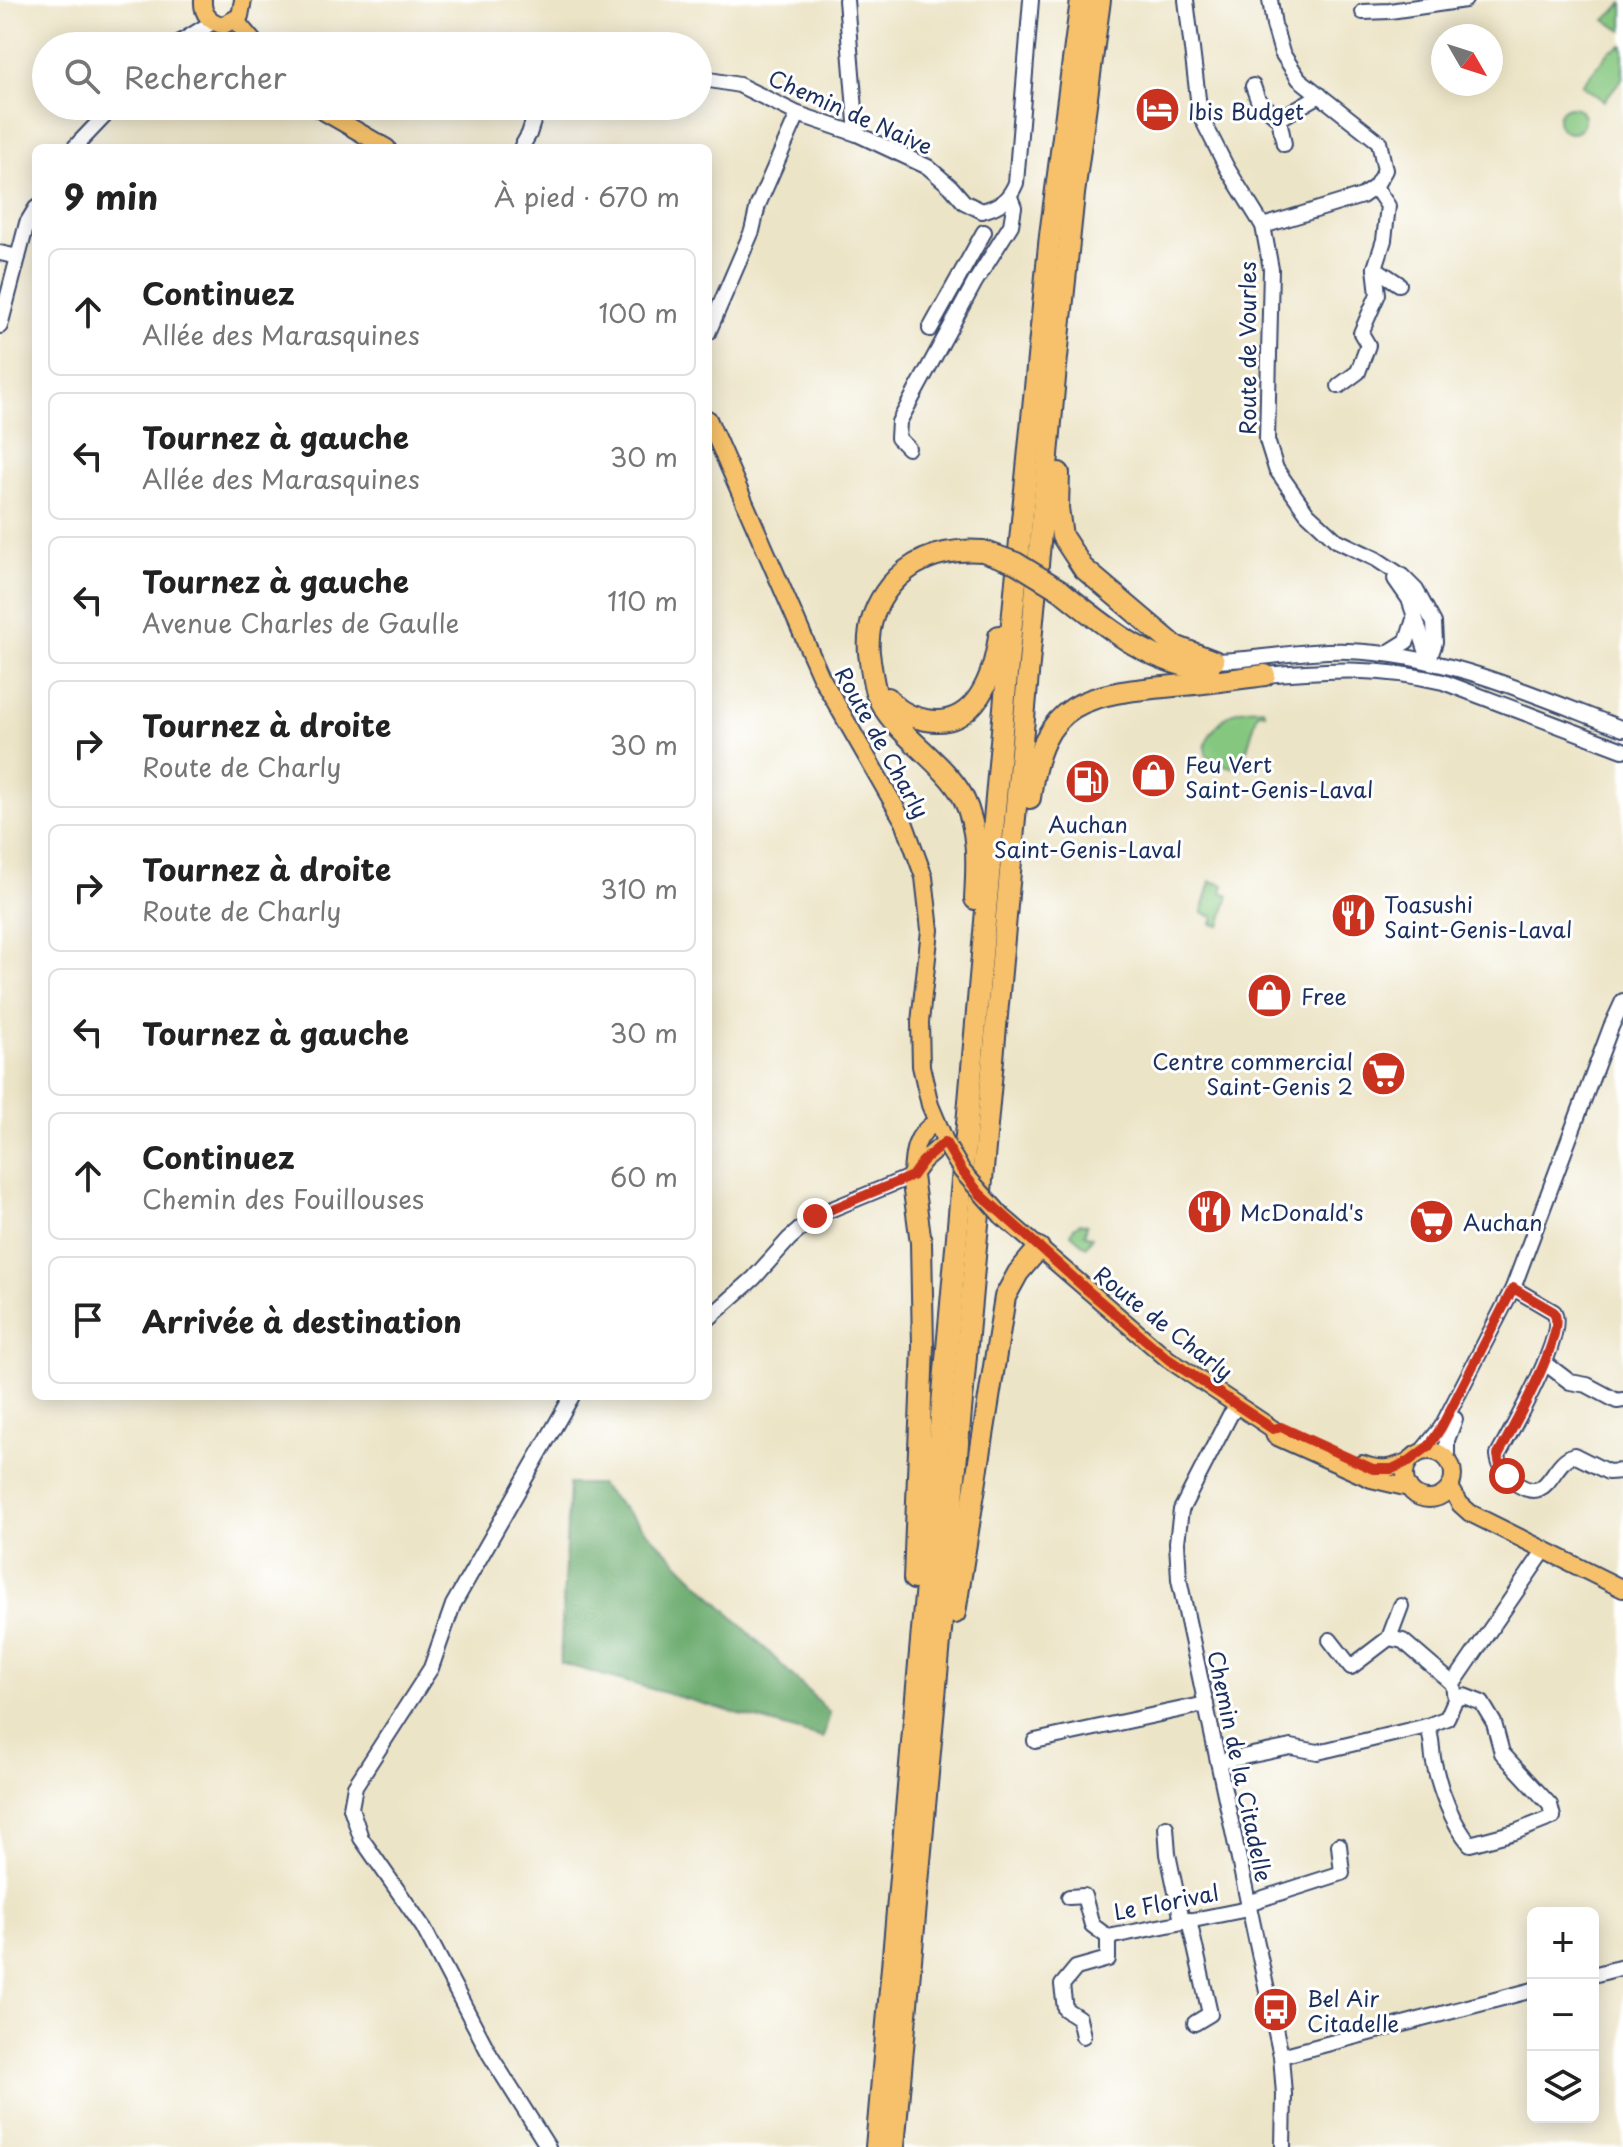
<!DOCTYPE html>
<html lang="fr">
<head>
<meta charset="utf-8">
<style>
  body { margin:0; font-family:"Playpen Sans",sans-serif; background:#f6f6f6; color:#222 }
  .controls { position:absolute; right:24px; bottom:24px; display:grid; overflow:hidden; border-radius:12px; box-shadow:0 4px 20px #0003 }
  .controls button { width:72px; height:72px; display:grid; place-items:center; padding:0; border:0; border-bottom:2px solid #e0e0e0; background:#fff; color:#222; font:40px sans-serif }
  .compass { position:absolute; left:1431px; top:24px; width:72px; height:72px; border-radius:50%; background:#fff; box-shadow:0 4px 20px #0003; rotate:129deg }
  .stop { position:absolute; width:24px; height:24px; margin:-18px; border:6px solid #c8321e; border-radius:50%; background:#fff }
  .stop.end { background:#c8321e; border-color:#fff; box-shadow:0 2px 8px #0008 }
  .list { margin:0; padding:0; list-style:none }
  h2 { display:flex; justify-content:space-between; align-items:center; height:104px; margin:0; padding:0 32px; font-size:34px }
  h2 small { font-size:26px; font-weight:400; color:#767676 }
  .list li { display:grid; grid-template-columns:52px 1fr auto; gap:24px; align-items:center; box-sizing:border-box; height:128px; margin:0 16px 16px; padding:0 16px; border:2px solid #e0e0e0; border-radius:12px }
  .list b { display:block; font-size:30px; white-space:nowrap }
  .list p { margin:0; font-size:26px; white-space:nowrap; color:#767676 }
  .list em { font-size:26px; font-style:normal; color:#767676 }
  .icon { flex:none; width:44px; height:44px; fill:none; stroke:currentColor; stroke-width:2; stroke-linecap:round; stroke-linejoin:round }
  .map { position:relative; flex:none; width:1623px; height:2147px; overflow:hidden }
  .search { position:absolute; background:#fff; box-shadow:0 4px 20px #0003; left:32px; top:32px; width:680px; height:88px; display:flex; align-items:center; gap:20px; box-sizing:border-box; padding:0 28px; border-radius:44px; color:#767676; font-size:30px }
  .panel { position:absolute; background:#fff; box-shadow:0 4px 20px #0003; left:32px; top:144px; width:680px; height:1256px; border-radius:12px }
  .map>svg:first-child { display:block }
  .green { fill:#85c77f; stroke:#507b6e; stroke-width:2 }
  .forest { fill:#6cac6e; stroke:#446e66; stroke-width:2 }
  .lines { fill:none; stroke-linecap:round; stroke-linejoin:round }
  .minor-casing { stroke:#3a4a6e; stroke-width:18 }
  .major-casing { stroke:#3a4a6e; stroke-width:20 }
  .highway-casing { stroke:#3a4a6e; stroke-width:24 }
  .minor { stroke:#fff; stroke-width:14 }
  .major { stroke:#f6c16b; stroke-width:16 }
  .highway { stroke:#f6c16b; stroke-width:20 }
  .major-bridge-casing { stroke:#3a4a6e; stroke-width:20; stroke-linecap:butt }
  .highway-bridge-casing { stroke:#3a4a6e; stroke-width:24; stroke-linecap:butt }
  .major-bridge { stroke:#f6c16b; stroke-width:16 }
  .highway-bridge { stroke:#f6c16b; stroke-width:20 }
  .route { stroke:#c8321e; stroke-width:10 }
  .labels { text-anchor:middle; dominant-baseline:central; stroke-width:6; stroke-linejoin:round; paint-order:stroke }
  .poi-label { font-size:22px; fill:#1b2f5e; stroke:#fff; text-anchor:start }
  .street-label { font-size:22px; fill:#1b2f5e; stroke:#fff }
</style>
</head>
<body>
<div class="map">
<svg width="1623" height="2147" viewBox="0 0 1623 2147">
  <rect width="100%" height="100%" fill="#fff"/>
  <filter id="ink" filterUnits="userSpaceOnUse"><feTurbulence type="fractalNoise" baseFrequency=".0125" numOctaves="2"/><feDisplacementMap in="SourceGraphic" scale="16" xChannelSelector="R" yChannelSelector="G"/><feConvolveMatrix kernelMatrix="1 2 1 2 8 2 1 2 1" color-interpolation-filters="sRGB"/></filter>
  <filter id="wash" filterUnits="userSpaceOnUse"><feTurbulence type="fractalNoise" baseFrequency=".006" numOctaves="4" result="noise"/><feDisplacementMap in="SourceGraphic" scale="32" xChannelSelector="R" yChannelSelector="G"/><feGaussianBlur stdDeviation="1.8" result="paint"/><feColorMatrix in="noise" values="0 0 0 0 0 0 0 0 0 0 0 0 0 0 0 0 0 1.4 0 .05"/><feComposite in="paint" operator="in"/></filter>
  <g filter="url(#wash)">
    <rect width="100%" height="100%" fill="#ece4c6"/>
    <g class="green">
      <path d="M1623,3V31L1605,20Z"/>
      <path d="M1623,45V77L1604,101L1582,85L1610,50Z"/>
      <circle cx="1571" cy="120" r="13"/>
      <path d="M1263,708L1265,713L1258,712L1241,769C1231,767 1218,765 1210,759C1194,746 1223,715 1237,711C1245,708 1255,709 1263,708Z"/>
      <path d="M1211,881L1224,885L1222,892L1229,895L1220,926L1212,924L1214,917L1202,913Z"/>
      <path d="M1080,1223L1087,1225L1085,1234L1092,1237L1086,1247L1071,1234L1074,1227Z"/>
    </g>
    <path class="forest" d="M569,1484H599L830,1713L823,1738L560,1663Z"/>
  </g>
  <g filter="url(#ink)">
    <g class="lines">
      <defs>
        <g id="minor">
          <path d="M846,0L857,134"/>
          <path d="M1186,0L1200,115L1227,168L1263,226L1271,269L1267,440L1276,469L1307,513L1336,540L1376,559L1402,576L1416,590L1434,623L1435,642L1429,660"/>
          <path d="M1363,12L1390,11L1465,0"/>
          <path d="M174,46L213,22"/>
          <path d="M698,78L739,85L798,114L857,134L928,167L951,187L964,202L982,211C1000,206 1009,200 1016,183L1031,0"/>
          <path d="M1253,86L1258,100L1279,119"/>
          <path d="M1284,144L1279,119L1320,95"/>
          <path d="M74,148L114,106"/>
          <path d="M521,148L529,134L538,106"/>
          <path d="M1375,187L1388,206L1384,240L1375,268L1399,284"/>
          <path d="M1263,226L1362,196L1375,187L1385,170L1379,142L1299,79L1282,53L1274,25L1270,0"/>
          <path d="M0,253L18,257"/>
          <path d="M0,326L27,223L36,208"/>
          <path d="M930,329L984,232"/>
          <path d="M708,333L752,231L758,205L798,114"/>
          <path d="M1339,386L1358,372L1368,345L1361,333L1378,294L1375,268"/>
          <path d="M908,448L898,438L899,422L975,282L1011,225L1014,207L1010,197"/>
          <path d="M1395,579L1409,599L1430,662"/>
          <path d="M1386,654L1407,641L1415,616"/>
          <path d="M1214,661C1258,660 1306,649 1348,651C1445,654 1534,695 1623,729"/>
          <path d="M1265,675C1331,670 1377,666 1443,682L1623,750"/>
          <path d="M1513,1288L1554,1312C1567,1334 1511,1431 1498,1455C1499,1466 1505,1475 1514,1482C1550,1508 1549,1463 1574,1455L1608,1472L1623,1471"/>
          <path d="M708,1319L754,1278L789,1239L815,1216L912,1176"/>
          <path d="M1545,1363L1570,1382L1587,1385L1617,1401L1623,1400"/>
          <path d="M1237,1407L1230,1415L1181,1510L1177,1542L1179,1579L1281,2056L1284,2094L1283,2147"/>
          <path d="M1422,1451L1441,1428L1513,1288L1611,1027L1623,1001"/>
          <path d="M1447,1458V1440L1455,1419"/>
          <path d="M1389,1638L1403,1641L1453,1684"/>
          <path d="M1330,1640L1351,1667L1389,1638L1401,1606"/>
          <path d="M1427,1726C1433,1737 1431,1751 1434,1763C1440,1790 1452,1823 1470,1844L1515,1832L1553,1817L1550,1805L1502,1753L1494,1723L1482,1703L1464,1696L1455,1700"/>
          <path d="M1035,1741L1206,1704"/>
          <path d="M1218,1762L1291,1747L1318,1752L1427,1726L1447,1718L1455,1700L1453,1684L1544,1551"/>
          <path d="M1166,1827L1168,1854L1182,1921"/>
          <path d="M1069,1897L1084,1896L1092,1925L1108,1937L1248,1909"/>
          <path d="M1248,1903L1342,1873L1339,1845"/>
          <path d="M1189,1920L1210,2014L1195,2023"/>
          <path d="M1593,1975L1623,1967"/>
          <path d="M1083,2036L1079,2018L1065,2009L1062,1985L1076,1968L1108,1959V1937"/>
          <path d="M1281,2056L1533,1990"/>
          <path d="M548,2147L490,2055L423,1927L361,1838L351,1808L355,1786L431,1668L453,1605L572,1396"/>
        </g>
        <g id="major">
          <path d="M203,0C202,14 210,23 224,25L240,16L243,0"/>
          <path d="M235,20L257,46"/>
          <path d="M314,106L387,148"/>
          <path d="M708,419L821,677L904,822L924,877L930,930L920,1022L921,1066L930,1105L948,1148"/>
          <path d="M912,1176C913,1153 914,1135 936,1122"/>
          <path d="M912,1176L923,1161L945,1142"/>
          <path d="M1002,1216L1168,1359L1273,1429L1275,1436L1371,1479L1409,1488"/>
          <circle cx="1429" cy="1475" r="24"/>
          <path d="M1362,1464C1380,1471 1392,1469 1409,1461"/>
          <path d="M1450,1487L1460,1504L1470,1513L1623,1589"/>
        </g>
        <g id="highway">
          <path d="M1059,473L1058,508L1062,536L1083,568L1175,646L1214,661"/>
          <path d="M1060,590C1106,627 1149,664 1209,670"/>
          <path d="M888,698C897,711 911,717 926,720C976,729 994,675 999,636"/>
          <path d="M1030,798C1042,699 1086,694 1174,686C1204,684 1234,679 1265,675"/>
          <path d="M975,899C977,864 979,830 963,797C942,759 893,734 877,695C874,689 870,661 869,653C867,628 874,606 890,586C914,557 947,548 983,551"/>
          <path d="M912,1176L921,1243L923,1346L914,1579"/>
          <path d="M955,1613L1005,1297L1018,1273L1039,1248"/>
          <path d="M876,2147L1008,663L1050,235L1081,0"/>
          <path d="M894,2147L1056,367L1074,194L1100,0"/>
        </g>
      </defs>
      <use href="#minor" class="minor-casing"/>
      <use href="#major" class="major-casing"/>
      <use href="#highway" class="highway-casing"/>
      <use href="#minor" class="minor"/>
      <use href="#major" class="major"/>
      <use href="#highway" class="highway"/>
      <defs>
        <path id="major-bridge" d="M948,1148L962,1171L1002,1216"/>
        <path id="highway-bridge" d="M983,551L1016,563L1060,590"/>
      </defs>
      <use href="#major-bridge" class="major-bridge-casing"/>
      <use href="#highway-bridge" class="highway-bridge-casing"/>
      <use href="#major-bridge" class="major-bridge"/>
      <use href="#highway-bridge" class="highway-bridge"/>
    </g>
  </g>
  <g class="lines" filter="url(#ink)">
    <path class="route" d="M815,1216L912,1176L923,1161L945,1142L962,1171L980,1194L1086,1289L1168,1359L1273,1429L1281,1427L1373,1469H1392L1409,1461L1429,1446L1441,1428L1513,1288L1554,1312C1567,1333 1511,1431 1498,1455L1500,1466L1507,1476"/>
  </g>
  <defs>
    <symbol id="hotel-disc" viewBox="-11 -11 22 22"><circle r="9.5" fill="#c8321e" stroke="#fff"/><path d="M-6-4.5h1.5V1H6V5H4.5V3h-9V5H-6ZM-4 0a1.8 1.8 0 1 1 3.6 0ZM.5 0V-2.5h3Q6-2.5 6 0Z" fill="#fff"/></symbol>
    <symbol id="shop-disc" viewBox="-11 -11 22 22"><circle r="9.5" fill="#c8321e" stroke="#fff"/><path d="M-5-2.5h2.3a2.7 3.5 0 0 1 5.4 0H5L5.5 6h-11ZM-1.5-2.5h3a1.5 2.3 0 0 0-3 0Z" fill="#fff"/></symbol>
    <symbol id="fuel-disc" viewBox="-11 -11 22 22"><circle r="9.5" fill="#c8321e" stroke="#fff"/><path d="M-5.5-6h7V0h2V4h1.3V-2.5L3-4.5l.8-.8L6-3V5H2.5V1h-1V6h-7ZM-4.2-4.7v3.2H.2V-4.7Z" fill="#fff"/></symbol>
    <symbol id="restaurant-disc" viewBox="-11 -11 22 22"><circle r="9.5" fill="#c8321e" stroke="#fff"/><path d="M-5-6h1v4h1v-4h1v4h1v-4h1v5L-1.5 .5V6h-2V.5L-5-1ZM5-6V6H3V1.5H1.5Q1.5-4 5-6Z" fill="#fff"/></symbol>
    <symbol id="supermarket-disc" viewBox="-11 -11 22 22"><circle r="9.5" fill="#c8321e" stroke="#fff"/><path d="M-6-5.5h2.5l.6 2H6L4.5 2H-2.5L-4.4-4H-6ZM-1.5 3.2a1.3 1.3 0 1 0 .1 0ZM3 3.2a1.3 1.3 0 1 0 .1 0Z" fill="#fff"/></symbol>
    <symbol id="bus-disc" viewBox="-11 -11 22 22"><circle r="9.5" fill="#c8321e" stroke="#fff"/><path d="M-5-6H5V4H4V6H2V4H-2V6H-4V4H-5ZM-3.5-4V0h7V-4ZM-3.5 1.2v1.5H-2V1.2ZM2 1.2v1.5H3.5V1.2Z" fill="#fff"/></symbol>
  </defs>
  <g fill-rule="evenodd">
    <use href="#hotel-disc" x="1132" y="84" width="51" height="51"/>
    <use href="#shop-disc" x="1128" y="750" width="51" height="51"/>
    <use href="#fuel-disc" x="1062" y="756" width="51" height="51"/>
    <use href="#restaurant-disc" x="1328" y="890" width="51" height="51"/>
    <use href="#shop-disc" x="1244" y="970" width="51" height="51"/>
    <use href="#supermarket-disc" x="1358" y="1048" width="51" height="51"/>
    <use href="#restaurant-disc" x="1184" y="1186" width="51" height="51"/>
    <use href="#supermarket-disc" x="1406" y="1196" width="51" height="51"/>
    <use href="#bus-disc" x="1250" y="1984" width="51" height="51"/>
  </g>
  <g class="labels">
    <g class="poi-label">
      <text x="1188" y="110">Ibis Budget</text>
      <text x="1185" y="763">Feu Vert<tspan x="1185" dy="25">Saint-Genis-Laval</tspan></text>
      <text x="1088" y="823" text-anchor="middle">Auchan<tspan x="1088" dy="25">Saint-Genis-Laval</tspan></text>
      <text x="1384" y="903">Toasushi<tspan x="1384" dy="25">Saint-Genis-Laval</tspan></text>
      <text x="1301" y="995">Free</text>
      <text x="1353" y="1060" text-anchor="end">Centre commercial<tspan x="1353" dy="25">Saint-Genis 2</tspan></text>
      <text x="1240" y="1211">McDonald's</text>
      <text x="1463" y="1221">Auchan</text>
      <text x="1307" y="1997">Bel Air<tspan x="1307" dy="25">Citadelle</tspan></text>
    </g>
    <g class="street-label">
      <text transform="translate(851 111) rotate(24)">Chemin de Naive</text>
      <text transform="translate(1246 348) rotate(-90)">Route de Vourles</text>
      <text transform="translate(883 742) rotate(61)">Route de Charly</text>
      <text transform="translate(1164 1322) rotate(38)">Route de Charly</text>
      <text transform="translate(1241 1766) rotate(78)">Chemin de la Citadelle</text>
      <text transform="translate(1166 1901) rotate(-11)">Le Florival</text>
    </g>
  </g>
</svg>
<div class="controls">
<button>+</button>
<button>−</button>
<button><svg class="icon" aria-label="layers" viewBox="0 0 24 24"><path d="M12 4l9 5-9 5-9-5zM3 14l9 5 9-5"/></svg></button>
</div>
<svg class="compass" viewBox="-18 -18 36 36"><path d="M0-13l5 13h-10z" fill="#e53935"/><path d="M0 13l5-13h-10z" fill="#767676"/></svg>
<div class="stop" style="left:1507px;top:1476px"></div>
<div class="stop end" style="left:815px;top:1216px"></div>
<div class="search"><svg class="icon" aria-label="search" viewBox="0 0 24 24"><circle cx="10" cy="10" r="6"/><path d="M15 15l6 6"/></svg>Rechercher</div>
<section class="panel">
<h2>9 min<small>À pied · 670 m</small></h2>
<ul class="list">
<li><svg class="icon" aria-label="ahead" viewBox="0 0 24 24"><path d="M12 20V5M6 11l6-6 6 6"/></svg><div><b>Continuez</b><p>Allée des Marasquines</p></div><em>100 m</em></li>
<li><svg class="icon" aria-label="left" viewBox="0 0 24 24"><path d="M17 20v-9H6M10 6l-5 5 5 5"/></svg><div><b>Tournez à gauche</b><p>Allée des Marasquines</p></div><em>30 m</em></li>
<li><svg class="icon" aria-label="left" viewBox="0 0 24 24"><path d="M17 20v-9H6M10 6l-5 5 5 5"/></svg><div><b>Tournez à gauche</b><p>Avenue Charles de Gaulle</p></div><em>110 m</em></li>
<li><svg class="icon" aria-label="right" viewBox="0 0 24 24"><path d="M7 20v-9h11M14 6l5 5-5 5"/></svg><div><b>Tournez à droite</b><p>Route de Charly</p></div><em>30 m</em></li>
<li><svg class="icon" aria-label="right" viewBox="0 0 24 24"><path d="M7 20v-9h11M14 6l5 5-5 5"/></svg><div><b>Tournez à droite</b><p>Route de Charly</p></div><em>310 m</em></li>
<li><svg class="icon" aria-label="left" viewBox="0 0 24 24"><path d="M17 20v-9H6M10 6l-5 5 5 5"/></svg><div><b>Tournez à gauche</b></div><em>30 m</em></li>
<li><svg class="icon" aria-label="ahead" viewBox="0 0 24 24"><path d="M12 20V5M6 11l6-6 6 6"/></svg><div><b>Continuez</b><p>Chemin des Fouillouses</p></div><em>60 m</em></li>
<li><svg class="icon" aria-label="arrive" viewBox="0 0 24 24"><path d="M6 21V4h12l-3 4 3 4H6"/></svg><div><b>Arrivée à destination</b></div></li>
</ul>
</section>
</div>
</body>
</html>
